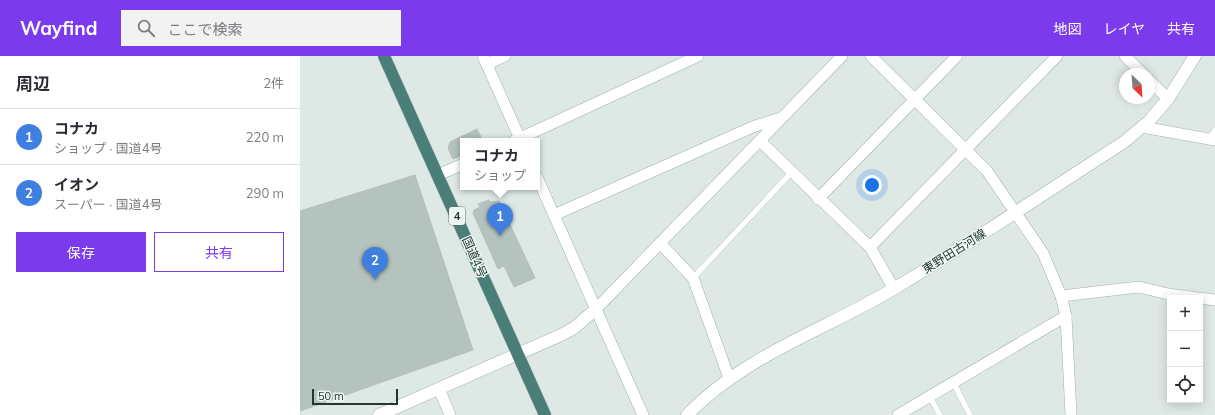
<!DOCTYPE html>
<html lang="ja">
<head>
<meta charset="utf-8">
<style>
  body { margin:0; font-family:Mulish,"Noto Sans JP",sans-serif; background:#f2f2f3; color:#2b2b33 }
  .controls { position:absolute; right:12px; bottom:12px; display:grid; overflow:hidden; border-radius:0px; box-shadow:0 2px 10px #0003 }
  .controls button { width:36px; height:36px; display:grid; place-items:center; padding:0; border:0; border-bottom:1px solid #e1e1e2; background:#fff; color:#2b2b33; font:20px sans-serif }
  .compass { position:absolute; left:819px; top:12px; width:36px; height:36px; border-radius:50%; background:#fff; box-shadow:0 2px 10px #0003; rotate:155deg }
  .scale { position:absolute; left:12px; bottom:10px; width:86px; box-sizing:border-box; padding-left:4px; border:2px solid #213734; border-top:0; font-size:11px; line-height:14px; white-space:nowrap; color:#213734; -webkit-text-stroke:3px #eef6f3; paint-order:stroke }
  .you { position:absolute; left:572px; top:129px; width:14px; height:14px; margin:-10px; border:3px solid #fff; border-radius:50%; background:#1a73e8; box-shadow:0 0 0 6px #1a73e833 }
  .badge { display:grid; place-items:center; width:26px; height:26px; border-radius:50%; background:#7c3aed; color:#fff; font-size:13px; font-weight:700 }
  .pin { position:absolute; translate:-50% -33px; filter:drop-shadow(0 1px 2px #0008) }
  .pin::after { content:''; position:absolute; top:21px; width:14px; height:12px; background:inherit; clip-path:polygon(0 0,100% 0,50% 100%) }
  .popup { position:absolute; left:160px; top:82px; width:80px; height:52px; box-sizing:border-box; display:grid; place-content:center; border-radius:0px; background:#fff; filter:drop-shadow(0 1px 3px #0005); font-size:13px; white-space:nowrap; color:#7c7c81 }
  .popup b { font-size:15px; color:#2b2b33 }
  .popup::after { content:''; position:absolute; left:50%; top:100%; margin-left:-8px; border:8px solid transparent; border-top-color:#fff }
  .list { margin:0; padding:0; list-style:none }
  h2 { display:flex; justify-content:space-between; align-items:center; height:52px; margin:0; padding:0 16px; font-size:17px }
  h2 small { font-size:13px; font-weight:400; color:#7c7c81 }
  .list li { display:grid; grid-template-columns:26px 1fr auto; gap:12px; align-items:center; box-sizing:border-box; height:56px; padding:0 16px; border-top:1px solid #e1e1e2 }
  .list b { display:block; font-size:15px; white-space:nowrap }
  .list p { margin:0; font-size:13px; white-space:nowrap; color:#7c7c81 }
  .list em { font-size:13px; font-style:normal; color:#7c7c81 }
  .actions { display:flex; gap:8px; padding:12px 16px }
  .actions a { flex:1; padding:9px 0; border:1px solid #7c3aed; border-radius:0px; text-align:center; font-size:14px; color:#7c3aed }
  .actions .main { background:#7c3aed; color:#fff }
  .icon { flex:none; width:22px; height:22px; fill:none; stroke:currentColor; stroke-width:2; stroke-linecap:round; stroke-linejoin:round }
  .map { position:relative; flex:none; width:915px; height:359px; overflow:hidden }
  header { display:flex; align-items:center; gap:24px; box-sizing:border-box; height:56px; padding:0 20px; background:#7c3aed; color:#fff }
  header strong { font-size:19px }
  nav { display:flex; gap:22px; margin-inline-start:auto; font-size:14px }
  .search { width:280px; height:36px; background:#f2f2f3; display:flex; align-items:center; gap:10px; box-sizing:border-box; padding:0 14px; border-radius:0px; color:#7c7c81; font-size:15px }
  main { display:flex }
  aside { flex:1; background:#fff }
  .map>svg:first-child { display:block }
  .building { fill:#b4c3be; stroke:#b1c1bd }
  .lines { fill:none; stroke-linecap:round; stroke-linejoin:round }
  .service-casing { stroke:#a2b0ac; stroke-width:6 }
  .minor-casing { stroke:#a2b0ac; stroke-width:12 }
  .tertiary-casing { stroke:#a2b0ac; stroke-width:13 }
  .secondary-casing { stroke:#9fb3ae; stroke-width:13 }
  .trunk-casing { stroke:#bcc3c2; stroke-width:13 }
  .service { stroke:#fff; stroke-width:5.5 }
  .minor { stroke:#fff; stroke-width:11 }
  .tertiary { stroke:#fff; stroke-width:12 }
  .secondary { stroke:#fff; stroke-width:12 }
  .trunk { stroke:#4a7e78; stroke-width:12 }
  .labels { text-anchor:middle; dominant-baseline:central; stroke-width:3; stroke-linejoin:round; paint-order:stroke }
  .shield { fill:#eef6f3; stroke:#5e706d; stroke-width:1 }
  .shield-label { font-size:11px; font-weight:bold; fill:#213734 }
  .street-label { font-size:12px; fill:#213734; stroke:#eef6f3 }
</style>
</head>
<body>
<header>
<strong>Wayfind</strong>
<div class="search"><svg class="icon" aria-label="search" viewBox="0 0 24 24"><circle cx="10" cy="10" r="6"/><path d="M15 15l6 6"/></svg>ここで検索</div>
<nav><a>地図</a><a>レイヤ</a><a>共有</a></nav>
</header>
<main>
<aside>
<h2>周辺<small>2件</small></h2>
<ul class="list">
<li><span class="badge" style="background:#3f7fe0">1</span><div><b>コナカ</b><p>ショップ · 国道4号</p></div><em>220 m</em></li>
<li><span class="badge" style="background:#3f7fe0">2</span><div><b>イオン</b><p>スーパー · 国道4号</p></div><em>290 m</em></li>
</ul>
<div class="actions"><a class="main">保存</a><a>共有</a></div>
</aside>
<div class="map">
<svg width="915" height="359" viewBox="0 0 915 359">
  <rect width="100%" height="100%" fill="#dee9e5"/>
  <g class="building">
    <path d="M177,73L183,85H163V99L153,103L148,92L150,86Z"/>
    <path d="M115,119L173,294L0,355V155Z"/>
    <path d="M189,144L190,146L199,145L235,222L214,231L204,210L198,213L173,157L174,154L180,151L178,148Z"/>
  </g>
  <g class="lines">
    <defs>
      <g id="service">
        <path d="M909,83L915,74"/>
        <path d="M393,222L491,117"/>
        <path d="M653,326L670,359"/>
        <path d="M630,341L640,359"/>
      </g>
      <g id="minor">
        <path d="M183,0L221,85"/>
        <path d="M571,0L687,115L743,197L761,240L766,260L771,359"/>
        <path d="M825,0L843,18"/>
        <path d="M187,8L205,0"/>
        <path d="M849,24L868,43"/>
        <path d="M842,71L915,84"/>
        <path d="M214,85L398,0"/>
        <path d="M460,85L570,191L594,233"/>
        <path d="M138,119L163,108"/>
        <path d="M237,121L343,359"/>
        <path d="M518,143L657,0"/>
        <path d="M254,159L455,70L481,62"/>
        <path d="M360,187L393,222L429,322"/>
        <path d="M570,191L757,0"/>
        <path d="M761,240L839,231L868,238L897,242"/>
        <path d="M900,242L915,244"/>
        <path d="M296,253L542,0"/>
        <path d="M139,333L150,359"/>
        <path d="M598,359L766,260"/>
      </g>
      <path id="tertiary" d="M79,359L261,279L274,272L296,253"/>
      <path id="secondary" d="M387,359C445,299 525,274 595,232C672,186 748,135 824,86L849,65L868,43L895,0"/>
      <path id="trunk" d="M84,0L245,359"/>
    </defs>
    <use href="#service" class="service-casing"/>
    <use href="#minor" class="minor-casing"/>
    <use href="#tertiary" class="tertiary-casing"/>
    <use href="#secondary" class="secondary-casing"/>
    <use href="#trunk" class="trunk-casing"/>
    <use href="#service" class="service"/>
    <use href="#minor" class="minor"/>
    <use href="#tertiary" class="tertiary"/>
    <use href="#secondary" class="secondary"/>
    <use href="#trunk" class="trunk"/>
  </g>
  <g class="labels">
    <rect class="shield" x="149" y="151" width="16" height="18" rx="3"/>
    <g class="shield-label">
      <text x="157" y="160">4</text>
    </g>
    <g class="street-label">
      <text transform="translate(654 195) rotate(-32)">東野田古河線</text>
      <text transform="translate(175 201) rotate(66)">国道4号</text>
    </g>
  </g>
</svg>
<div class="controls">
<button>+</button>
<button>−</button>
<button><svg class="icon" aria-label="locate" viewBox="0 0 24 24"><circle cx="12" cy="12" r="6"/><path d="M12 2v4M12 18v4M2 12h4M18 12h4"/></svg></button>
</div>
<svg class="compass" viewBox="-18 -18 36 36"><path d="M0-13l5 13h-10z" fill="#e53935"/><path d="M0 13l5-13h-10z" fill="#7c7c81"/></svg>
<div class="scale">50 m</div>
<div class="you"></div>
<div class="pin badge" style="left:200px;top:180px;background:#3f7fe0">1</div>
<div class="popup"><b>コナカ</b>ショップ</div>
<div class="pin badge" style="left:75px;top:224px;background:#3f7fe0">2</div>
</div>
</main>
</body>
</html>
